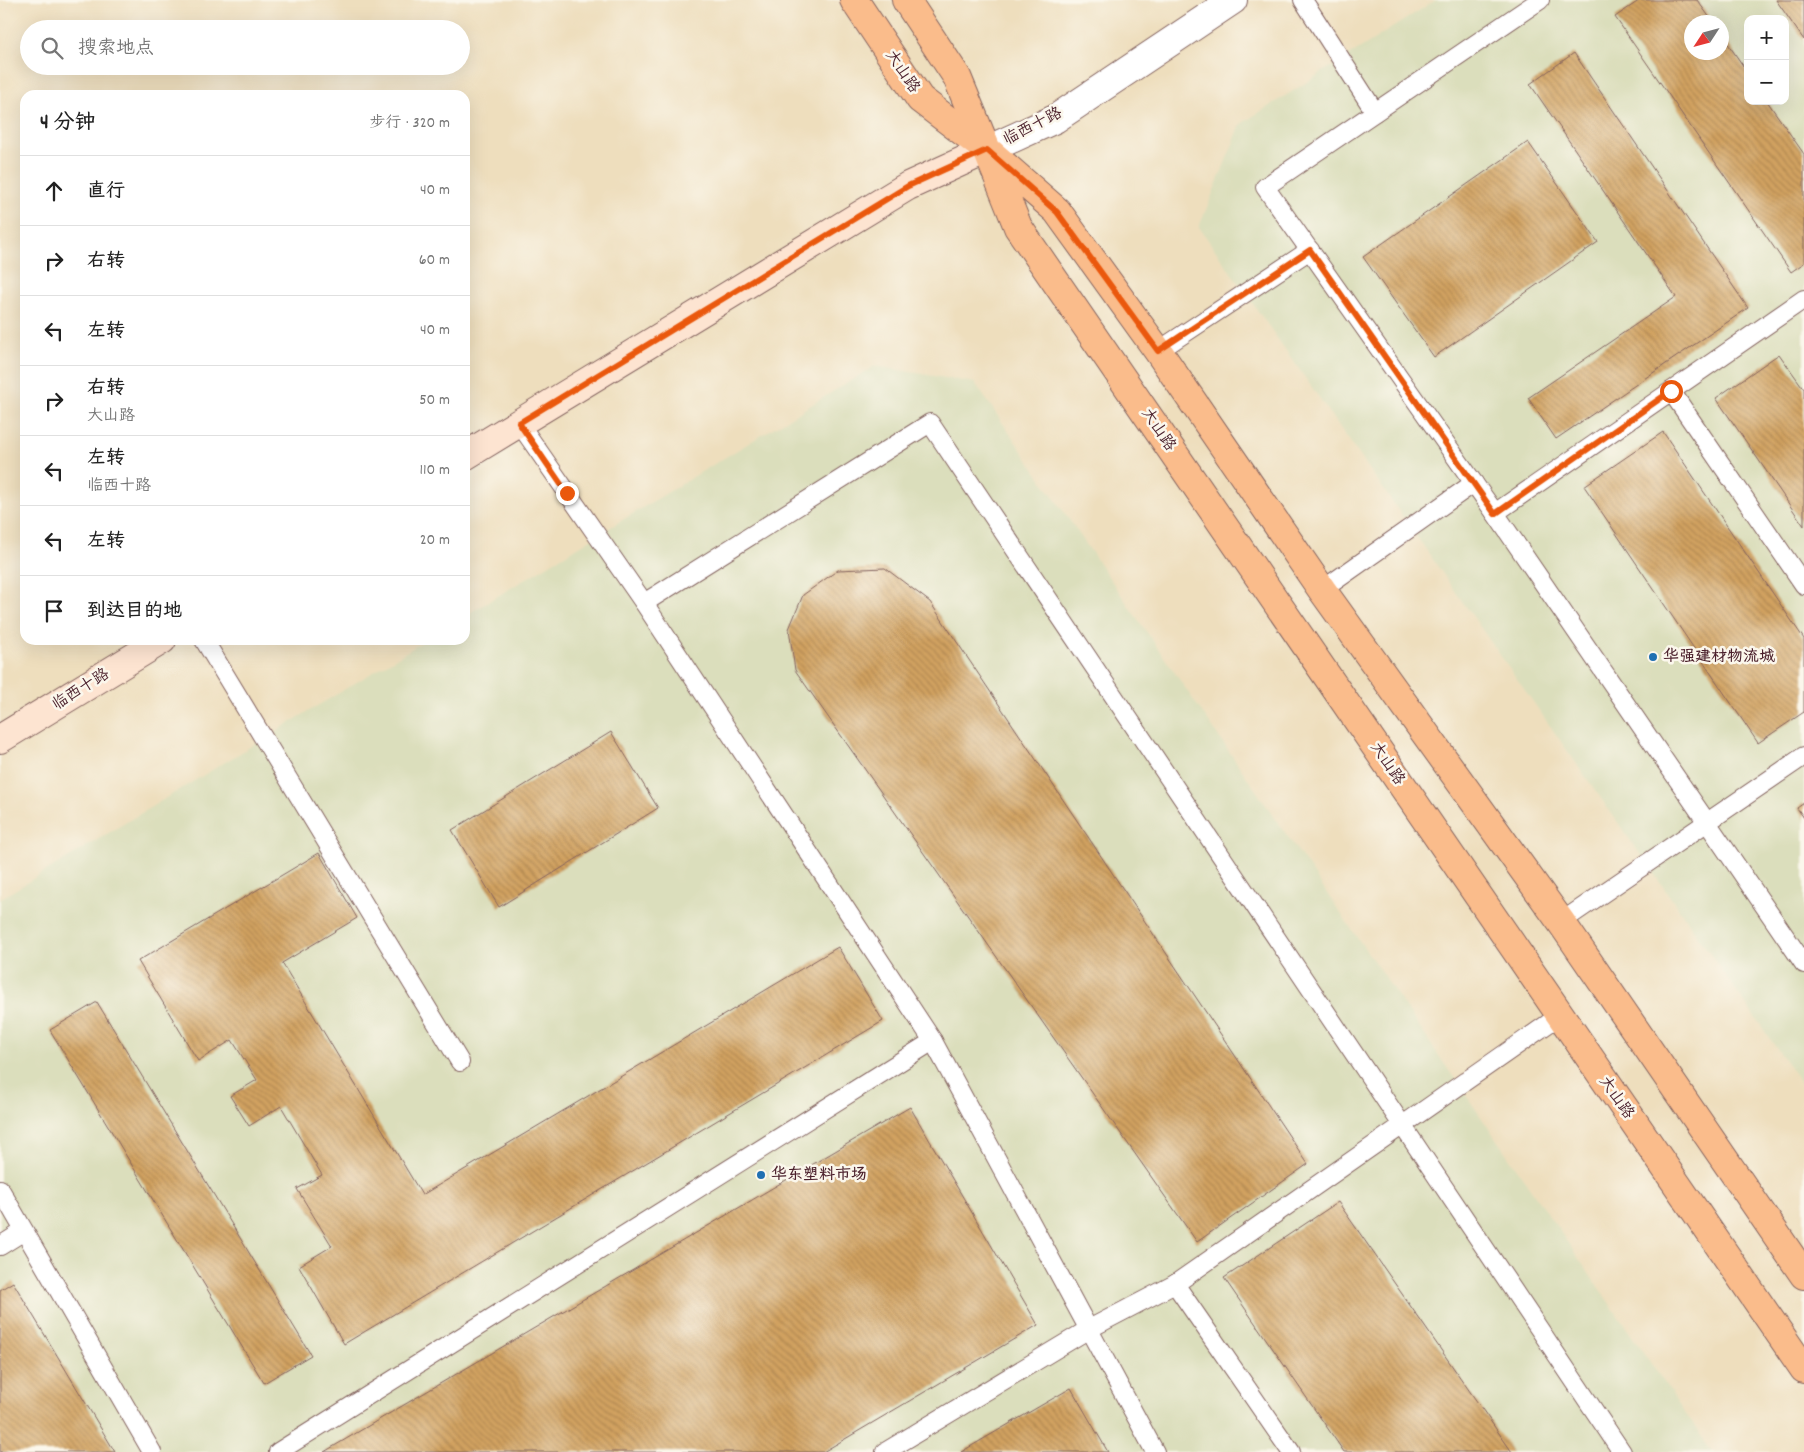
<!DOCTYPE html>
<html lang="zh">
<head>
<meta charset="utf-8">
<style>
  body { margin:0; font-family:Dekko,"LXGW WenKai TC",sans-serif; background:#f6f6f6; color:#222 }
  .controls { position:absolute; right:15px; top:15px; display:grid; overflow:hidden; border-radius:10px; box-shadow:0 5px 20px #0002 }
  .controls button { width:45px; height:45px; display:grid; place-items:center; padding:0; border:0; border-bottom:1px solid #e0e0e0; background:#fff; color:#222; font:25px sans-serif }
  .compass { position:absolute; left:1684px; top:15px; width:45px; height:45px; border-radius:50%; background:#fff; box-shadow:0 5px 20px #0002; rotate:234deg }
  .stop { position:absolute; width:15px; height:15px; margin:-11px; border:4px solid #ea580c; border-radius:50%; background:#fff }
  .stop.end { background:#ea580c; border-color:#fff; box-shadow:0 1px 5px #0008 }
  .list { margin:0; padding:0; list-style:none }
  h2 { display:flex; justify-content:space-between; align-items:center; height:65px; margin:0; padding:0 20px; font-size:21px }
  h2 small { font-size:16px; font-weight:400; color:#767676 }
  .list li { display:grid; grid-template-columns:32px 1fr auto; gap:15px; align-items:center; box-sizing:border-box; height:70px; padding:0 20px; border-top:1px solid #e0e0e0 }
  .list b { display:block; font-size:19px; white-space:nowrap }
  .list p { margin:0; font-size:16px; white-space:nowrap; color:#767676 }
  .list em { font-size:16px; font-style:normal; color:#767676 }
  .icon { flex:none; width:28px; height:28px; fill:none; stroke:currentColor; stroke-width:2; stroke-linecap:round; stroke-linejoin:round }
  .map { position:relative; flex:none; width:1804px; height:1452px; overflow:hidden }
  .search { position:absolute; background:#fff; box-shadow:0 5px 20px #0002; left:20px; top:20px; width:450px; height:55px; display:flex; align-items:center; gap:12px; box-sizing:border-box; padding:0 18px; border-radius:28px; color:#767676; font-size:19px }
  .panel { position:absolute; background:#fff; box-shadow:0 5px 20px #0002; left:20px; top:90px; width:450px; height:555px; border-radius:15px }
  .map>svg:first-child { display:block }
  .built { fill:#dbdebc; fill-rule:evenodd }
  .building { fill:url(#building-back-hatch) }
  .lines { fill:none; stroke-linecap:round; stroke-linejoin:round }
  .service-casing { stroke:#83625e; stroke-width:20 }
  .tertiary-casing { stroke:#83625e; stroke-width:30 }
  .secondary-casing { stroke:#83625e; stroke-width:30 }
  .primary-casing { stroke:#83625e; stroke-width:30 }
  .service { stroke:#fff; stroke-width:18 }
  .tertiary { stroke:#fff; stroke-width:28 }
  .secondary { stroke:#fde4d1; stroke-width:28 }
  .primary { stroke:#fabc8b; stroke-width:28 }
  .route { stroke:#ea580c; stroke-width:6 }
  .poi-dot { fill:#1f6fb2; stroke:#fbf7ec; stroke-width:2 }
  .labels { text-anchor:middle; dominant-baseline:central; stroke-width:5; stroke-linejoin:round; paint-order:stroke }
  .street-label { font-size:16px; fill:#4a1f2b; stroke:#fbf7ec }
  .poi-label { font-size:16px; font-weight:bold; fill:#4a1f2b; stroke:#fbf7ec; text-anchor:start }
</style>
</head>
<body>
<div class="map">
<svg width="1804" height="1452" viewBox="0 0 1804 1452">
  <defs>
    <pattern id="building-back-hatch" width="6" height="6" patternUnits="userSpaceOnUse" patternTransform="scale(1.25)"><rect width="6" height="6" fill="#d1a260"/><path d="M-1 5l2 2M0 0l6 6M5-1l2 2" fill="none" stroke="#ac834f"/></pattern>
  </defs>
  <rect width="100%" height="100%" fill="#fbf7ec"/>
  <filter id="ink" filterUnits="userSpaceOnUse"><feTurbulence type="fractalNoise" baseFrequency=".02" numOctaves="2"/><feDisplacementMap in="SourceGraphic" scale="10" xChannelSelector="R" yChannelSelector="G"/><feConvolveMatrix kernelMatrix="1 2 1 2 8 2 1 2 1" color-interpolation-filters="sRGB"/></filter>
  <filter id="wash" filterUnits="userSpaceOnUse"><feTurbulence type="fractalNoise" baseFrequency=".0096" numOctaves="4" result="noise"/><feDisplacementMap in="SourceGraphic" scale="20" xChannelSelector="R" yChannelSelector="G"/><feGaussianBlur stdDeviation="1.12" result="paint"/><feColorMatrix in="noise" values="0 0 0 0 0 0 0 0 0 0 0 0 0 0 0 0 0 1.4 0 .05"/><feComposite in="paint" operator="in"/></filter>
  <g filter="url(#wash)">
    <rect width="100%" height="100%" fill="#eedebd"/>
    <g class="built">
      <path d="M1436,0H1804V1087L1199,227L1241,124ZM1748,19H1785V101H1748ZM1692,22H1722V52H1692Z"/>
      <path d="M875,366L975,383L1712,1452H0V899L426,640H465V616Z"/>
    </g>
    <g id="blocks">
      <g class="building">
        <path d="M1640,0H1697L1713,22H1692V52H1722V35L1748,73V101H1767L1804,154V263L1791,272L1615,17Z"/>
        <path d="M1776,0H1804V40Z"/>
        <path d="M1574,53L1748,308L1556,439L1528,398L1676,297L1530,84Z"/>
        <path d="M1528,142L1598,242L1434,357L1363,257Z"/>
        <path d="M1779,354L1804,389V526L1716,398Z"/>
        <path d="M1663,432L1804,639V712L1758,743L1584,486Z"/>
        <path d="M885,568L930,602L1308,1164L1197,1242L795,670L789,629L803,595L838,570Z"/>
        <path d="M611,732L658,808L499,907L452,830Z"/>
        <path d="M1804,803V818L1797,808Z"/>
        <path d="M319,853L357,918L282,963L422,1195L838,947L883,1021L344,1344L299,1266L332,1246L297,1189L322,1175L281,1106L249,1126L230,1096L257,1080L232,1040L198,1061L138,961Z"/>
        <path d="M97,1002L311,1355L264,1383L50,1030Z"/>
        <path d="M910,1107L1038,1325L823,1452H324Z"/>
        <path d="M1338,1202L1512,1452H1344L1224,1278Z"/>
        <path d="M13,1282L115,1452H0V1290Z"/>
        <path d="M1071,1388L1108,1452H961Z"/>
      </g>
    </g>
  </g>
  <g filter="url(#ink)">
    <use href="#blocks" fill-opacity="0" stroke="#83625e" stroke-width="1"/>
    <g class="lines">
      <defs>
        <g id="service">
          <path d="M1303,0L1375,112"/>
          <path d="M1540,0L1265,187L1495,513L1804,964"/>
          <path d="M1158,351L1310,250"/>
          <path d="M1671,391L1804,585"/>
          <path d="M519,423L644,603L933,1041L1155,1452"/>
          <path d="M1495,513L1804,299"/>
          <path d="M1322,590L1474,483"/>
          <path d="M644,603L930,423L1622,1452"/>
          <path d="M204,640L460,1062"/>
          <path d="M1561,922L1804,756"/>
          <path d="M0,1189L152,1452"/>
          <path d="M0,1246L24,1231"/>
          <path d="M1175,1284L1291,1452"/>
          <path d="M278,1452L933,1041"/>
          <path d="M885,1452L1089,1329L1175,1284L1559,1016"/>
        </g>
        <path id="tertiary" d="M987,150L1055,119L1233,0"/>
        <g id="secondary">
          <path d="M465,456L908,186L987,150"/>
          <path d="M0,739L162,640"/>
        </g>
        <g id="primary">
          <path d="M854,0L920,99L987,150L1018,227L1804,1369"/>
          <path d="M906,0L957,77L987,150L1057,211L1158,351L1322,590L1561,922L1804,1275"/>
        </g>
      </defs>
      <use href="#service" class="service-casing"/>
      <use href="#tertiary" class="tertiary-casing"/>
      <use href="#secondary" class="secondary-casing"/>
      <use href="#primary" class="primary-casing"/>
      <use href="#service" class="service"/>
      <use href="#tertiary" class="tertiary"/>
      <use href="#secondary" class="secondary"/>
      <use href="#primary" class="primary"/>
    </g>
  </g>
  <g class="lines" filter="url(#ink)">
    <path class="route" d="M567,493L519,423L908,186L987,150L1057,212L1158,351L1310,250L1495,514L1671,391"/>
  </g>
  <g class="poi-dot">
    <circle cx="1653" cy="657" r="5"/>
    <circle cx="761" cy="1175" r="5"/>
  </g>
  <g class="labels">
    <g class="street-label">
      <text transform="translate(902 72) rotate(56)">大山路</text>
      <text transform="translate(1033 127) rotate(-27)">临西十路</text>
      <text transform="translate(1158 430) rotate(56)">大山路</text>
      <text transform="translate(81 690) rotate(-32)">临西十路</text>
      <text transform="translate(1387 764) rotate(56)">大山路</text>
      <text transform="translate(1616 1098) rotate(55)">大山路</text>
    </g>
    <g class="poi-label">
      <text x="1663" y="657">华强建材物流城</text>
      <text x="771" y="1175">华东塑料市场</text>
    </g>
  </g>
</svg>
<div class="controls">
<button>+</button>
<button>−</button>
</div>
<svg class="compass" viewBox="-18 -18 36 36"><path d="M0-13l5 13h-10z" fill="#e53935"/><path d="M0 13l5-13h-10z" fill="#767676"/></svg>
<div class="stop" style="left:1671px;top:391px"></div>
<div class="stop end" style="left:567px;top:493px"></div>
<div class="search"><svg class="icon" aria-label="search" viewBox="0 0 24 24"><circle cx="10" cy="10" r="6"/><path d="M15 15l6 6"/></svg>搜索地点</div>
<section class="panel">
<h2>4 分钟<small>步行 · 320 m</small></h2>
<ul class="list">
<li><svg class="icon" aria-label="ahead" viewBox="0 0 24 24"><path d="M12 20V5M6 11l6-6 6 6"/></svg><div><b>直行</b></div><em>40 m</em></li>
<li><svg class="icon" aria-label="right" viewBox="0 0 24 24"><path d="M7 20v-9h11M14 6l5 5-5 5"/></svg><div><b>右转</b></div><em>60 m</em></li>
<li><svg class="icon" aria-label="left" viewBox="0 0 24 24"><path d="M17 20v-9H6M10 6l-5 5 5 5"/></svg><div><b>左转</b></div><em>40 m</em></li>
<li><svg class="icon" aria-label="right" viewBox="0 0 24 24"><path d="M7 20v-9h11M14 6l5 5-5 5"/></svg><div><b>右转</b><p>大山路</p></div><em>50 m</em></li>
<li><svg class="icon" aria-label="left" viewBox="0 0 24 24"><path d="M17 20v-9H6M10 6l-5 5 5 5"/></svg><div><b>左转</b><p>临西十路</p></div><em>110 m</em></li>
<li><svg class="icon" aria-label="left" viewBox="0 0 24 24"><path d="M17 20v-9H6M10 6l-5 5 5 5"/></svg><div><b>左转</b></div><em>20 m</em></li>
<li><svg class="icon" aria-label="arrive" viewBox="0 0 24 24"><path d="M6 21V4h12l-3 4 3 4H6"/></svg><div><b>到达目的地</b></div></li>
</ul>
</section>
</div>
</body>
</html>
